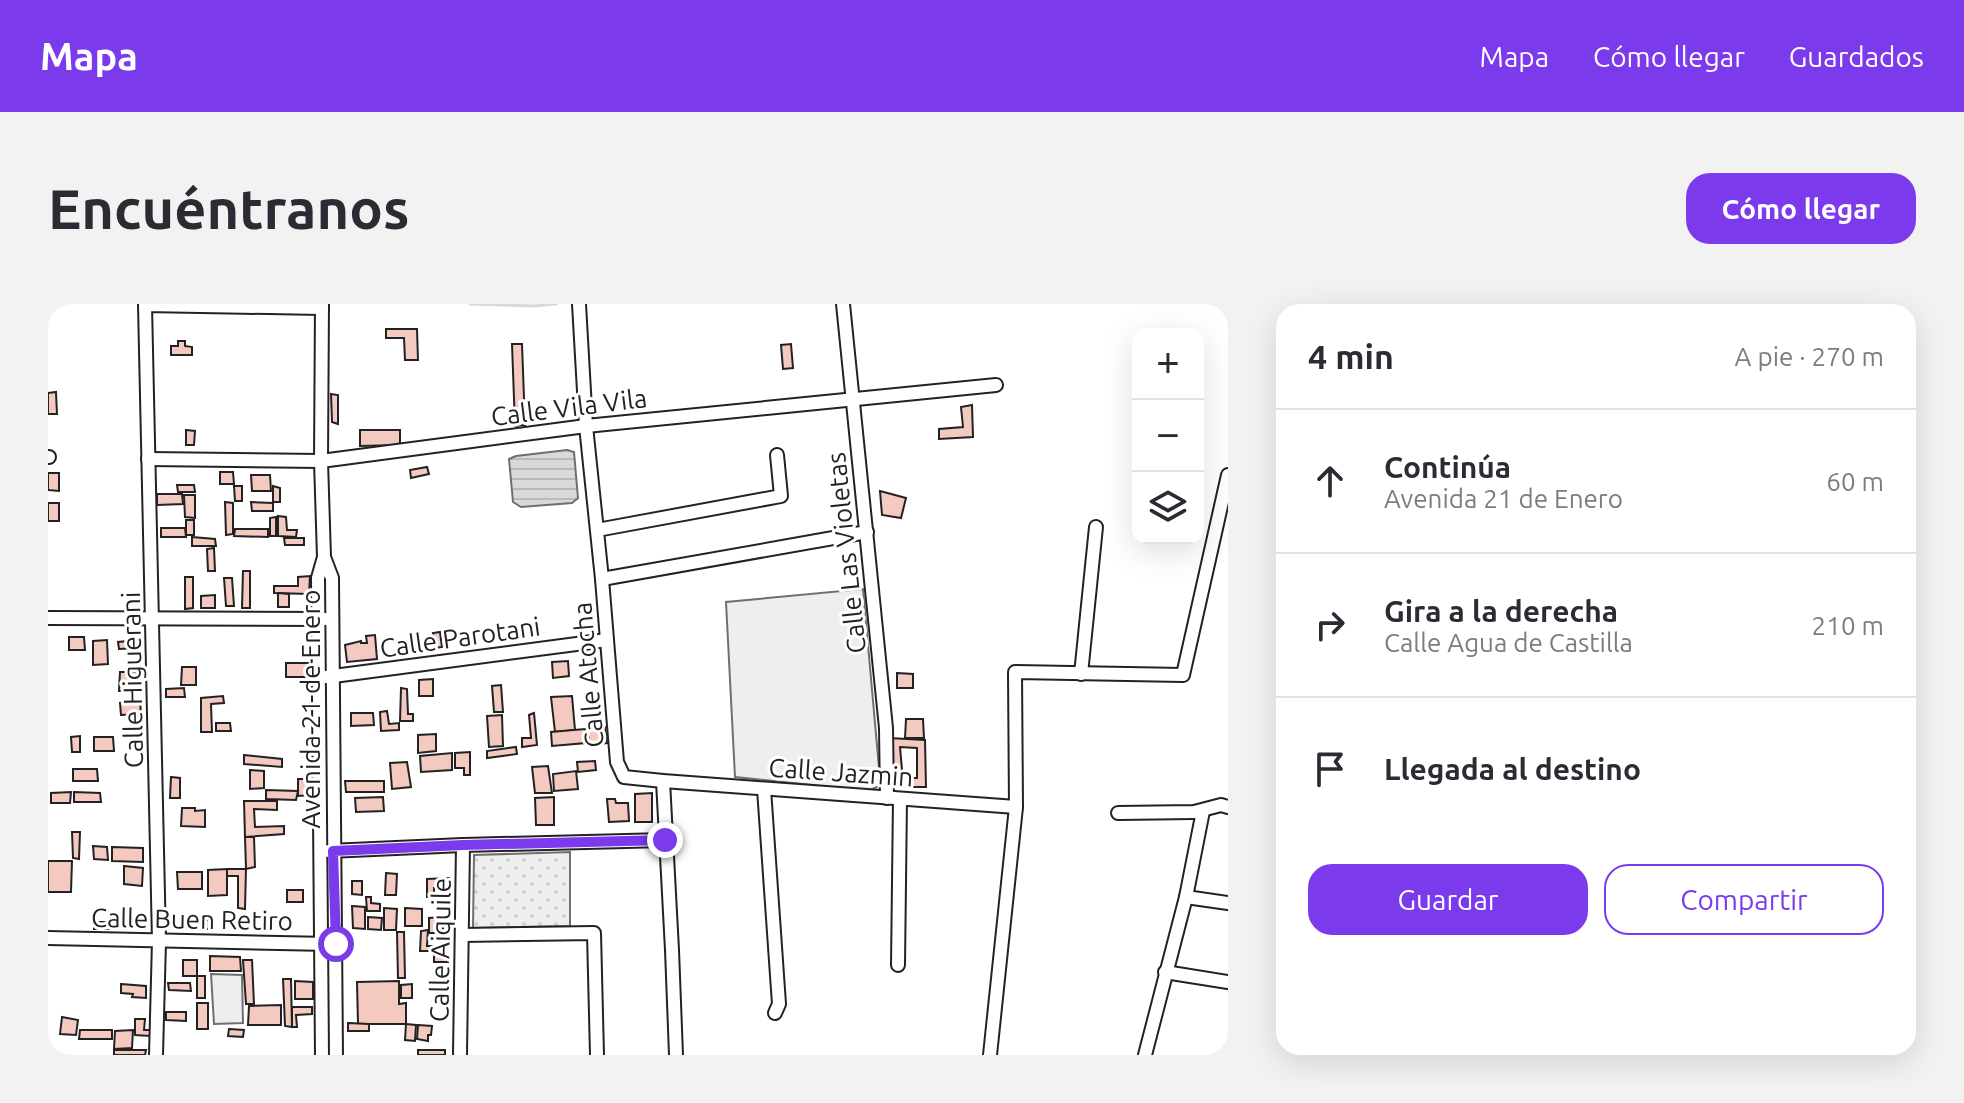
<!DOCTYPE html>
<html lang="es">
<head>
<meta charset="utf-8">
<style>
  body { margin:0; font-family:Ubuntu,sans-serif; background:#f2f2f3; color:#2b2b33 }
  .controls { position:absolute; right:24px; top:24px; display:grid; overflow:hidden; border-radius:16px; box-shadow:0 8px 32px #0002 }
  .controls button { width:72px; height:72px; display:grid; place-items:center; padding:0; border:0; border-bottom:2px solid #e1e1e2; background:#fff; color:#2b2b33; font:40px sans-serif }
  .stop { position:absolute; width:24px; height:24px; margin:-18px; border:6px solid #7c3aed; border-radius:50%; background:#fff }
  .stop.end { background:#7c3aed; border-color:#fff; box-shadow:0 2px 8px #0008 }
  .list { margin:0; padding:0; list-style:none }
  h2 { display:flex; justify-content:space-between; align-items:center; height:104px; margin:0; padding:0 32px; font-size:34px }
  h2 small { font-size:26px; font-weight:400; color:#7c7c81 }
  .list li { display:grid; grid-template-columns:52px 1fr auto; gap:24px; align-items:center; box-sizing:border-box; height:144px; padding:0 32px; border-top:2px solid #e1e1e2 }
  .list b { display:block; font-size:30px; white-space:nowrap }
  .list p { margin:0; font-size:26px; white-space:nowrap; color:#7c7c81 }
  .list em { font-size:26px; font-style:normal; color:#7c7c81 }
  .actions { display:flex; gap:16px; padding:24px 32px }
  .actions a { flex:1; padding:18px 0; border:2px solid #7c3aed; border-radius:24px; text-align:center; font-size:28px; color:#7c3aed }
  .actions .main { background:#7c3aed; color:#fff }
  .icon { flex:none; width:44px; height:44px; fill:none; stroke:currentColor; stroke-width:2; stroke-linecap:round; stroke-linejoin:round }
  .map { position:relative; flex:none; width:1180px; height:751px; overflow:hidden; border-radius:24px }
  header { display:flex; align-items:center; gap:48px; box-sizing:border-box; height:112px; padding:0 40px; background:#7c3aed; color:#fff }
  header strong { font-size:38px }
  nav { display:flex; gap:44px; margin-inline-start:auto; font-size:28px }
  .intro { display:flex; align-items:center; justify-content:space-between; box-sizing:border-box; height:192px; padding:0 48px }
  h1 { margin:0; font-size:56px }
  .button { padding:20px 36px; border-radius:24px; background:#7c3aed; color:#fff; font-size:28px; font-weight:700 }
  main { display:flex; gap:48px; padding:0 48px }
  aside { flex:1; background:#fff; border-radius:24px; box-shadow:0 8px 32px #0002 }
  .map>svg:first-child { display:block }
  .grass { fill:#eee; stroke:#6f6f6f; stroke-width:2 }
  .park { fill:url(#park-dots); stroke:#6f6f6f; stroke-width:2 }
  .water { fill:url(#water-rules); stroke:#6f6f6f; stroke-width:2 }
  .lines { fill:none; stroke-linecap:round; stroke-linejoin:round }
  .stream { stroke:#d9d9d9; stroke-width:3 }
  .building { fill:#f3c9c0; stroke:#222; stroke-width:2 }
  .minor-casing { stroke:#222; stroke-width:16 }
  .minor { stroke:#fff; stroke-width:12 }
  .route { stroke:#7c3aed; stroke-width:10 }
  .labels { text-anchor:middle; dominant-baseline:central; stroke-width:6; stroke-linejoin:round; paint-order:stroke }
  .street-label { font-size:26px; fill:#222; stroke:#fff }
</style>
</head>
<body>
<header>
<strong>Mapa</strong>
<nav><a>Mapa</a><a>Cómo llegar</a><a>Guardados</a></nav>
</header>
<div class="intro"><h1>Encuéntranos</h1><a class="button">Cómo llegar</a></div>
<main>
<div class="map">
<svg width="1180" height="751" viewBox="0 0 1180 751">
  <defs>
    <pattern id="park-dots" width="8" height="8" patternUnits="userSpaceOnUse" patternTransform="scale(2)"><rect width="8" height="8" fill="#eee"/><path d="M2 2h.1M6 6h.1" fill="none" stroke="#ccc" stroke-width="1.8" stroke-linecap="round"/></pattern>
    <pattern id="water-rules" width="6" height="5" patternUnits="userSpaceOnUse" patternTransform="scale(2)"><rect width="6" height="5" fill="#d9d9d9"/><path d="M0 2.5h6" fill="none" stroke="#bababa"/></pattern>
  </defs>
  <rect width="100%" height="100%" fill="#fff"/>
  <g class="grass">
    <path d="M815,285L832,475L830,482L821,487L687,473L678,298Z"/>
    <path d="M163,670L194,671L195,719L166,720Z"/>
  </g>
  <path class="park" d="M522,548V622L425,624L426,551Z"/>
  <path class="water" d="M519,146L526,148L530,194L524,199L473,203L465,198L461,155L468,152Z"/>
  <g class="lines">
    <path class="stream" d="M422,0L485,2L508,0"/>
  </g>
  <g class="building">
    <path d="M338,25H369L370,56H357L356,34H338Z"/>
    <path d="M130,37H137V42L144,43V51H123V42H130Z"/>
    <path d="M464,40H474L477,121L467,122Z"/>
    <path d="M743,40L745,64L735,65L733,41Z"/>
    <path d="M8,88L9,110H0V89Z"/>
    <path d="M283,90L290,91V120L284,118Z"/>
    <path d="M924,101L925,133L891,135V125L915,123L913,103Z"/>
    <path d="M138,126L147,127L146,141H138Z"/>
    <path d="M312,126H352V141L312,142Z"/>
    <path d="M379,163L381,170L363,174L362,166Z"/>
    <path d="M172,168H185L186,180H172Z"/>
    <path d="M0,169H11V187L0,186Z"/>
    <path d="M203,171H222L223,187H204Z"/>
    <path d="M129,181H146L147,188H130Z"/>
    <path d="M186,182H194V197H187Z"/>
    <path d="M225,182L232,184V198H225Z"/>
    <path d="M832,187L858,194L853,214L834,211Z"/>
    <path d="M109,190H134L135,200L109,201Z"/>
    <path d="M136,191H147V214L137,213Z"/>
    <path d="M177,198L185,199V230L178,231Z"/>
    <path d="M203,198L225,199V207H204Z"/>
    <rect x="0" y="199" width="11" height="18"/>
    <path d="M230,212L238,213L239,226H249L248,233L230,232Z"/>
    <path d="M228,213V232H222V214Z"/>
    <rect x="138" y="216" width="8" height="15"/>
    <path d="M113,224H137L138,233H113Z"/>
    <path d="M187,225H220V233L186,232Z"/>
    <path d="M144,233L167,235L168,242H144Z"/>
    <path d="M236,234H256V241H237Z"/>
    <path d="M166,244L167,267H160L159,245Z"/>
    <path d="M195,267H202V304H194Z"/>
    <path d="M262,272L261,290L226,289V282H250V273Z"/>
    <path d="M137,273H145V304L137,305Z"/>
    <path d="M176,274H184L186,302H178Z"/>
    <path d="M230,289L241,290V303H230Z"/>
    <path d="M167,291V304H153V292Z"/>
    <path d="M392,328L394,343L387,344L385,329Z"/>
    <path d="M327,331L329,355L299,358L297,341L313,337V339H319L318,332Z"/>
    <path d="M21,333H36L37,346H21Z"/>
    <path d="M59,336L60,360L45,361V337Z"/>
    <path d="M90,336V344L71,345L70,338Z"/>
    <path d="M520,357L521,372L505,374L504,358Z"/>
    <rect x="238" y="359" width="22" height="14"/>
    <path d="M134,363H148V381H133Z"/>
    <path d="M72,368H95L94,387H71Z"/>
    <path d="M849,369L865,370V384H849Z"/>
    <path d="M385,375V392H371V376Z"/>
    <path d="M453,381L455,408H446L444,382Z"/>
    <path d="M136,384L137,393H118V385Z"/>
    <path d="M353,384L359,385L360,410H365V417H352Z"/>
    <path d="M175,392L176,399L163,400L164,428H153V394Z"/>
    <path d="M524,392L527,426L507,428L503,393Z"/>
    <path d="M92,397L93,410L73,411L72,399Z"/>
    <path d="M339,407L341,420L351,419V426L333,427L332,408Z"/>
    <path d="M303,409H325L326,421L303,422Z"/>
    <path d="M486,409L489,441L474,443V434H483L481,411Z"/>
    <path d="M454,411L455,442L441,443L439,412Z"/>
    <path d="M858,415H875L876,434H857Z"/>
    <path d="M168,419H182L183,427H168Z"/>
    <path d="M557,423L559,439L541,441L540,425Z"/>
    <path d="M537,425L538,439L504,442L503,428Z"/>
    <path d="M388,430V447L370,449V431Z"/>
    <path d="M32,432V448H24L23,433Z"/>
    <path d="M46,433H65L66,447H46Z"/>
    <path d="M841,434L877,436L878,483H860L861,474H869V444L852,443L855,477H845Z"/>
    <path d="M468,443L469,450L439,454V447Z"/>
    <path d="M422,448V471H416V464H407V449Z"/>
    <path d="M404,449V466L373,468L372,452Z"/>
    <path d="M196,451L234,455V463L196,460Z"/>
    <path d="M547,457L548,466L530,468L529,458Z"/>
    <path d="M359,458L363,483L344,485L342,459Z"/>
    <path d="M500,462L504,489H487L484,463Z"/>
    <path d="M25,465H49L50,477H25Z"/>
    <path d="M202,466L216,467V484L202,485Z"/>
    <path d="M528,467L530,485L506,487L505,470Z"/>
    <path d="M123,473L132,474V494H122Z"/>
    <path d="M250,475H264V491L250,492Z"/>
    <path d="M297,477H336V488H298Z"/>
    <path d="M218,486L250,487L248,496L218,495Z"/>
    <path d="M23,488L22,499H3V489Z"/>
    <path d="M26,488L52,489L53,498H26Z"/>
    <path d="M604,489V518H587V490Z"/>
    <path d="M335,493L336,507L308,508L307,494Z"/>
    <path d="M506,493V521H488L487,494Z"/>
    <path d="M559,495H567L568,499H580L581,517L561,518Z"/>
    <path d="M196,497H229V506L206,505L207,523L236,522V530L197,533Z"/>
    <path d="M134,504H147V507L157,506V523L133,522Z"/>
    <path d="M24,528H32L31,555L25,554Z"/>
    <path d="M197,533H206L207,563L198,565Z"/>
    <path d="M45,542L59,543L60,556L46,555Z"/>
    <path d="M64,543L95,544V558L64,557Z"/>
    <path d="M0,557H24L23,588H0Z"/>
    <path d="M76,562L95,564L94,582L76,580Z"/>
    <path d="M179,565H198L197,605L190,604V572H179Z"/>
    <path d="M179,565V591L160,592V566Z"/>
    <path d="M129,568H154V585H130Z"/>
    <path d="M338,569L349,570L348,591H337Z"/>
    <path d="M401,574V583L386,584V593H379V575Z"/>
    <path d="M304,577H314V591L304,590Z"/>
    <rect x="239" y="586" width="16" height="12"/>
    <path d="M318,593H323V599L332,600V607H319Z"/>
    <path d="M304,602L317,603V625L305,624Z"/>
    <path d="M336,604L349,605L348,626H336Z"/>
    <path d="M357,604L374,605V622H357Z"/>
    <path d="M320,613L334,614L333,626L320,625Z"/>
    <path d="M395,613V629H381V614Z"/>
    <path d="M136,615L161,616L162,625L136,624Z"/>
    <rect x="46" y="618" width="19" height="7"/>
    <path d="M380,626L379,642H387V647H372L373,627Z"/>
    <path d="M349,628H356L357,674H350Z"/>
    <path d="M386,651H401L400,658H386Z"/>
    <path d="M162,652L192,653L193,667H162Z"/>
    <rect x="135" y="656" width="14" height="16"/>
    <path d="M195,656H204L206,700H198Z"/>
    <rect x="149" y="672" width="8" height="22"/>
    <path d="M235,675H243L244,723L237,722Z"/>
    <path d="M247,677L265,678V695H247Z"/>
    <path d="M351,677V700L358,699V720H310L309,678Z"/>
    <path d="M120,679H142L143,687L121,686Z"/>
    <path d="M73,680L98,682V694L84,693L85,690L73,689Z"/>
    <path d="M364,680V694H353V681Z"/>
    <rect x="149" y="699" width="11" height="26"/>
    <path d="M233,701V721H200L201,702Z"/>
    <path d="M244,703H264V710L248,711L249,723H244Z"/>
    <path d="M118,708H138V717L118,716Z"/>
    <path d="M14,713L30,716L28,731L12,730Z"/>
    <path d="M87,715H97L96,726H102V732L87,731Z"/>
    <path d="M300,719L321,720V727H300Z"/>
    <path d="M358,720L368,721L367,737L357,736Z"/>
    <path d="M370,721L384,722L383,731H380V737L369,735Z"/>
    <path d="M181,725L196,726L195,733L180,732Z"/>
    <path d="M32,726H64V735H31Z"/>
    <path d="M85,726L84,744L66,745L67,727Z"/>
    <path d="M66,746H98L97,751H66Z"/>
    <rect x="370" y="746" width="27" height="5"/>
  </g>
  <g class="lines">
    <defs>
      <g id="minor">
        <path d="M274,0L273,157L276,253L270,274L274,751"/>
        <path d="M531,0L538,122L554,275L569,458L576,473L615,477L968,503"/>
        <path d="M795,0L838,424L839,494"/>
        <path d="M0,153H1"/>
        <path d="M100,155L273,157L538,122L948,81"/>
        <path d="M549,226L733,192L729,151"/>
        <path d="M276,253L284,274L288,751"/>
        <path d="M554,275L819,228"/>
        <path d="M0,314L277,315"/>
        <path d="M1033,370L1048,223"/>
        <path d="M278,373L559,336"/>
        <path d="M615,477L624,646L628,751"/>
        <path d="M716,485L731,700L727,709"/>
        <path d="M1070,509L1146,508L1173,501L1180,503"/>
        <path d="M281,547L415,541L617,536"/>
        <path d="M1138,593L1180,599"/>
        <path d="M414,631L546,629L549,751"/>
        <path d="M0,634L281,640"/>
        <path d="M850,661L852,495"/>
        <path d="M1117,668L1180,678"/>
        <path d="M108,751L111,637L97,1L274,4"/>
        <path d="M412,751L415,541"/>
        <path d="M942,751L968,503L967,368L1135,371L1180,171"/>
        <path d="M1097,751L1138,593L1155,507"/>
      </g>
    </defs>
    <use href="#minor" class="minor-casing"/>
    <use href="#minor" class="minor"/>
  </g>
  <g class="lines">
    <path class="route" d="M288,640L285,547L415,541L617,536"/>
  </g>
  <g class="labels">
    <g class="street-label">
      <text transform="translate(521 103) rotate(-7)">Calle Vila Vila</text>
      <text transform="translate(798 249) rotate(-96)">Calle Las Violetas</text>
      <text transform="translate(412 333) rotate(-8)">Calle Parotani</text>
      <text transform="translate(540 371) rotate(-95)">Calle Atocha</text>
      <text transform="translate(84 376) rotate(-91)">Calle Higuerani</text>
      <text transform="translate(262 405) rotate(-90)">Avenida 21 de Enero</text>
      <text transform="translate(793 468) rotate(4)">Calle Jazmin</text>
      <text transform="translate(144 615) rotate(1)">Calle Buen Retiro</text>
      <text transform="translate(392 646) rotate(-89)">Calle Aiquile</text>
    </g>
  </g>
</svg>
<div class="controls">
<button>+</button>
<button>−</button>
<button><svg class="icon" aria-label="layers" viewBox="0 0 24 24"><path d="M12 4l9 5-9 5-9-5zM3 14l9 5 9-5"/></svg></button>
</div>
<div class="stop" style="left:288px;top:640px"></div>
<div class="stop end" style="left:617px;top:536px"></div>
</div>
<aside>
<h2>4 min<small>A pie · 270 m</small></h2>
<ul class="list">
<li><svg class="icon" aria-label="ahead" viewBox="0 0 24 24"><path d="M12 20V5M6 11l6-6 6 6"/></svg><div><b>Continúa</b><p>Avenida 21 de Enero</p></div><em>60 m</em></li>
<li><svg class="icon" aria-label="right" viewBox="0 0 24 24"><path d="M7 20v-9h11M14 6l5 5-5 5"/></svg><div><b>Gira a la derecha</b><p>Calle Agua de Castilla</p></div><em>210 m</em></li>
<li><svg class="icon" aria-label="arrive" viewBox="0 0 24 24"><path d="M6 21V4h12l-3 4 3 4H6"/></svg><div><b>Llegada al destino</b></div></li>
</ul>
<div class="actions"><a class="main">Guardar</a><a>Compartir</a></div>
</aside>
</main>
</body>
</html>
